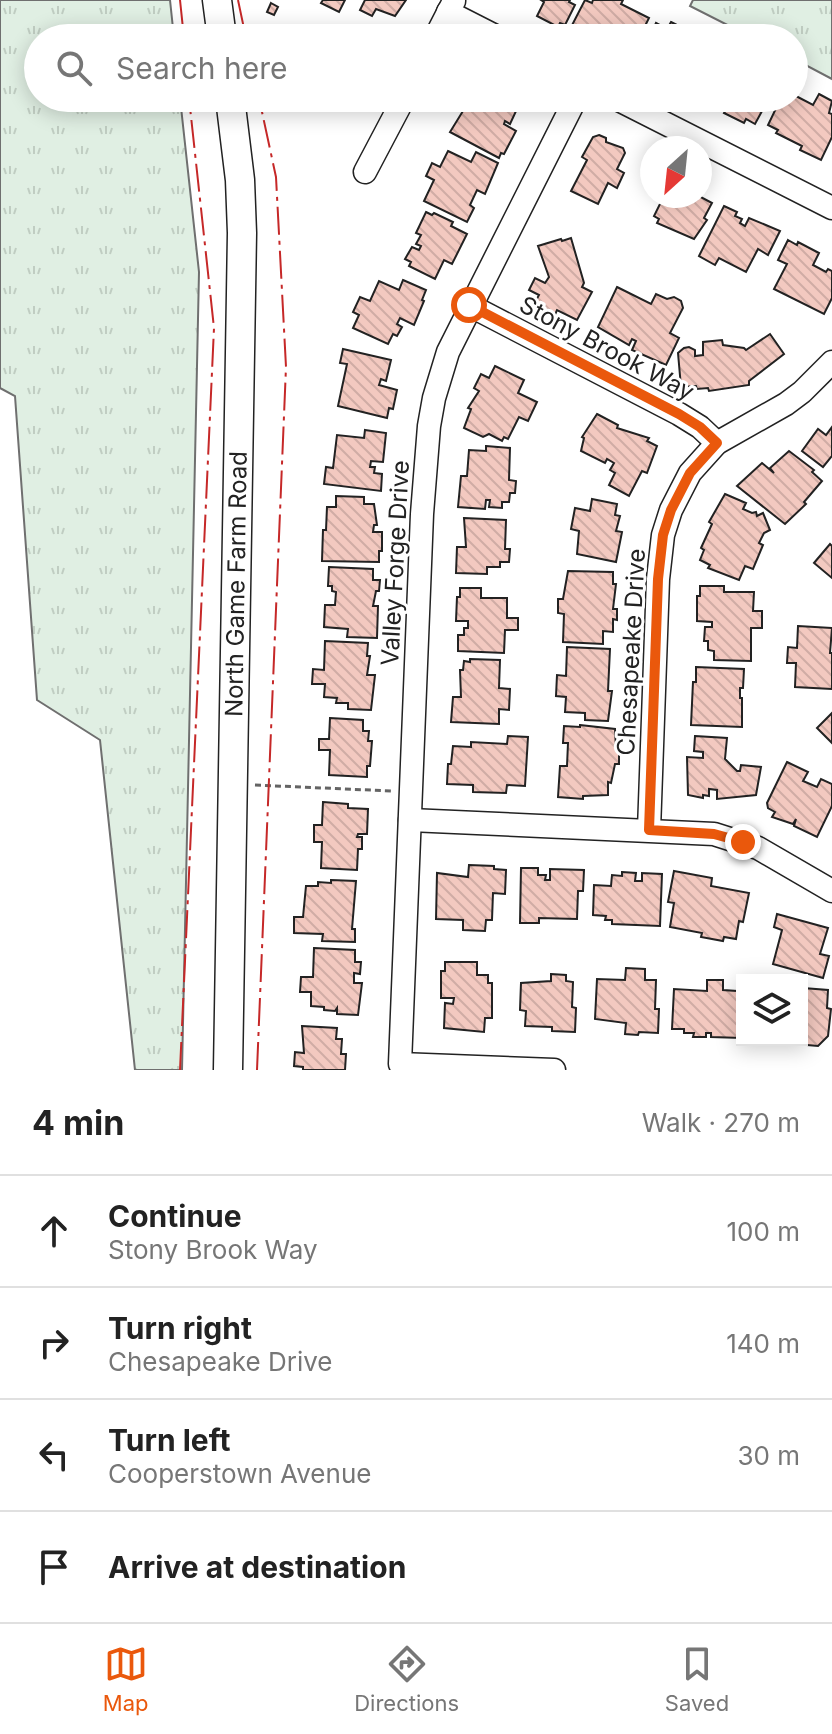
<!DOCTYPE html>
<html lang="en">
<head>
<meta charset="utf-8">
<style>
  body { margin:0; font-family:Inter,sans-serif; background:#f6f6f6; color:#222 }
  .controls { position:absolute; right:24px; bottom:24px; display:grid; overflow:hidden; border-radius:0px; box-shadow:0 4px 20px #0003 }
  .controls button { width:72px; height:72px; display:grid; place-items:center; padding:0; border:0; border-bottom:2px solid #e0e0e0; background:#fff; color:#222; font:40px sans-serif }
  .compass { position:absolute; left:640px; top:136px; width:72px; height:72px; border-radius:50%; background:#fff; box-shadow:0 4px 20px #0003; rotate:207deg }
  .stop { position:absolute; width:24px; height:24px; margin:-18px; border:6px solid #ea580c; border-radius:50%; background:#fff }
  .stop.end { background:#ea580c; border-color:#fff; box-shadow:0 2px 8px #0008 }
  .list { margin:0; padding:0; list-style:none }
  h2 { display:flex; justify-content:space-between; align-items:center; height:104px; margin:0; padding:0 32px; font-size:34px }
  h2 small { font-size:26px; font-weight:400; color:#767676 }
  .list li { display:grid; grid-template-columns:52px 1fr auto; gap:24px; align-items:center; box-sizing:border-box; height:112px; padding:0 32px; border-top:2px solid #e0e0e0 }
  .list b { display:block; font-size:30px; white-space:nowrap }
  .list p { margin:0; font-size:26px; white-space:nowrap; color:#767676 }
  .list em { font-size:26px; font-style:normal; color:#767676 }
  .icon { flex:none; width:44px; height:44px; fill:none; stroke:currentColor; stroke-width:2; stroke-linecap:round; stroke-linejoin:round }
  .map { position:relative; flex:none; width:832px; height:1070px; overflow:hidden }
  .search { position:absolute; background:#fff; box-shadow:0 4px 20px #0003; left:24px; right:24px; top:24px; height:88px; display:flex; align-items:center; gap:20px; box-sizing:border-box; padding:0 28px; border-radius:44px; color:#767676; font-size:30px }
  .sheet { height:552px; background:#fff }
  nav { display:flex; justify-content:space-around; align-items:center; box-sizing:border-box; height:112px; border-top:2px solid #e0e0e0; background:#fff; font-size:22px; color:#767676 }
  nav a { display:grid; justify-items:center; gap:4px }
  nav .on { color:#ea580c }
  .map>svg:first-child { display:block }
  .grass { fill:url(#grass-tufts); stroke:#6f6f6f; stroke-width:2 }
  .building { fill:url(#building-back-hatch); stroke:#222; stroke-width:2 }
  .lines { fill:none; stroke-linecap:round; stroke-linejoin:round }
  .minor-casing { stroke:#222; stroke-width:25 }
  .major-casing { stroke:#222; stroke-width:31 }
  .path { stroke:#646464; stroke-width:3; stroke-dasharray:6 4; stroke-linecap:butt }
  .minor { stroke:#fff; stroke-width:22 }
  .major { stroke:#fff; stroke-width:28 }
  .power { stroke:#c62828; stroke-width:2; stroke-dasharray:28 6 4 6; stroke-linecap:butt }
  .route { stroke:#ea580c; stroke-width:10 }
  .labels { text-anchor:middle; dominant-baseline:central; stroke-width:6; stroke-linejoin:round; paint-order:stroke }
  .street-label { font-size:24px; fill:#222; stroke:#fff }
</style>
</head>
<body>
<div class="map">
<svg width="832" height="1070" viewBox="0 0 832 1070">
  <defs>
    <pattern id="grass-tufts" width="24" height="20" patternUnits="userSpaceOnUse" patternTransform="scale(2)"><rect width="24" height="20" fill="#e0efe3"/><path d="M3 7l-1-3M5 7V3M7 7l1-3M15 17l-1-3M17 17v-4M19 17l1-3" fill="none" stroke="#c0cdc2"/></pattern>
    <pattern id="building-back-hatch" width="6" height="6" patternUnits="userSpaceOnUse" patternTransform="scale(2)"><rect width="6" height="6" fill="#f3c9c0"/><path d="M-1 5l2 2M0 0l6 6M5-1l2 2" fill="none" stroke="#d0aca5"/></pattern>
  </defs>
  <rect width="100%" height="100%" fill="#fff"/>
  <g class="grass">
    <path d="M0,0H170L174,38H38V98H180L199,272L182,1070H135L100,740L37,700L15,396L0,388Z"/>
    <path d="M693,0H832V79L794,59V38H753L690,6Z"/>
  </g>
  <g class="building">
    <path d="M323,0H345L339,12L321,3Z"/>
    <path d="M365,0H406L395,16L376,9L372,16L360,10Z"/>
    <path d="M541,0H570L569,2L575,5L565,25L560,23L558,27L537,16L544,2Z"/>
    <path d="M585,0L592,3L593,0H623L621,4L649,18L639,38H575L577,35L569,31Z"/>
    <path d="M271,3L278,7L274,15L267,12Z"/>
    <path d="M671,22L687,30L685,38H649L656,23L667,29Z"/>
    <path d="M819,94L832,101L829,113L832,114V137L821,160L800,150L802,146L776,133L778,130L768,125L781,98H794V95L813,105Z"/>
    <path d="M471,98L516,99L512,106L517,109L510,124L505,121L504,124L516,131L504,154L501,153L499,158L450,132Z"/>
    <path d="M769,98L755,124L746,119L744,123L724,113L728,106L714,99Z"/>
    <path d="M599,135L606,138V142L623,148L625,153L617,169L624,173L617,188L608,183L598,204L571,191L587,160L582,157L593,137Z"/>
    <path d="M448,151L471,162L476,152L498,163L485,194L477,190L470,205L474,208L467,222L424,201L434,180L426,176L432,163L440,167Z"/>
    <path d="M656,196H692L697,199L699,196L712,203L704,218L707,220L694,239L657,223L659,219L654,216L661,202L655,199Z"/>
    <path d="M724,206L737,212L735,216L742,219L740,223L745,226L749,218L780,231L768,255L758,249L746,272L719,258L715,265L699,256Z"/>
    <path d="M426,212L432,215L434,213L453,222L451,226L467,234L452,264L444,260L435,279L409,266L411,262L405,259L412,247L419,250L421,246L416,244L421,235L416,233Z"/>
    <path d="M571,238L584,283L582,287L592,292L577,320L557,310L554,317L533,306L539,295L529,290L535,278L545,283L549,277L538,246L561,239L562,241Z"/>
    <path d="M788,240L797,245L798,242L819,253L813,265L826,272L828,269L832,271V298L824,314L774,289L787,264L778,260Z"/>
    <path d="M403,280L426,290L422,300L424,301L414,325L400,318L397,324L402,327L397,336L393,334L388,344L353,328L359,315L353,312L360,297L370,301L379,281L399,290Z"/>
    <path d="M617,287L651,304L656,294L667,299L674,297L681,301L683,308L670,333L679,338L666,365L632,350L636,341L632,339L629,345L598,327Z"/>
    <path d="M770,334L784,354L749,381V385L709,391L708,388L697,389L696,386L681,387L678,353L684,348L689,347L695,350V356L703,355V342L722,340L723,345L744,348L746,350Z"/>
    <path d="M343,349L391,360L386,381L381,379L379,385L397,390L393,409L389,408L387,418L338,406L347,364L340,363Z"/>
    <path d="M495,366L524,380L518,393L537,402L528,421L519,417L508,439L504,437L502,441L489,434L483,437L464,428L471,409L468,408L479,391L474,388L481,374L489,378Z"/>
    <path d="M597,414L618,425L617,428L649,438L647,441L657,446L647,473L642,471L629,496L609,485L615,473L610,470L614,463L607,459L605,463L581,451L584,438L582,437Z"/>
    <path d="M832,427V456L823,467L802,451L818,429L826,435Z"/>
    <path d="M365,430L386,433L383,462L371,461L370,467H375L374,473L382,474L381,491L324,484L326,467L333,468L337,435L364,438Z"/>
    <path d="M486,446L510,448L509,480L516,481L515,493H510L509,502H502V508L489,507L490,500H486L485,509L458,507L461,476H467L469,450L486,451Z"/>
    <path d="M789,451L814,470L812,472L822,481L804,502L806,504L785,524L737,486L762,463L774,473L770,468Z"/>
    <path d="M725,494L746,503L743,509L752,513L756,512L757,516L763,513L770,530L764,533L759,543L763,545L753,569L745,566L739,580L708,568L710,565L700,560L704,550L701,548L712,524L709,522Z"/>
    <path d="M336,496L364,497V504H374L377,525H374L373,532H382V551H379V562L322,561L323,530H326L327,507H336Z"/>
    <path d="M592,499L617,504L615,515L620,516L616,531L622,532L616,562L577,554L579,531L571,529L575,508L590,511Z"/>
    <path d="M464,518L506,520L505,549H510L509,562H500V567H487V574L456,573L457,547H466Z"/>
    <path d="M830,544L832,546V578L814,563Z"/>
    <path d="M329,567L373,569V580H380L379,591H376L373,606H378L377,638L347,637L348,629L324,627L325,605H335L336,592L332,591V586H328Z"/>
    <path d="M568,571L613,572V584H616L613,609H617V620L613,619V632L603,631V644L563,642L564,614L558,613V599H563Z"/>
    <path d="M700,586H724V592H754L753,611H762V628H751V661L714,660V651L708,650V641H704L705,627H712V622L697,621V596H700Z"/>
    <path d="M460,588H481V598H507V618H518V630H505L504,653L458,651V635H464V628H468V621H456L457,597H460Z"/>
    <path d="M798,626L832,628L830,653H832V689L795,687L796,663H787L788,647L797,648Z"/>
    <path d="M325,641L368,643L367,656H370L367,675H375L371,710L348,709V703H336L337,698L324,697L325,684H312L313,669L324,670Z"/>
    <path d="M567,647L610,649L608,691H612L608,721L585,720V713L565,712L566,697L556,696L557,675L566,676Z"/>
    <path d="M470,659L500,660L499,688L510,689L509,710L499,709V724L451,722L453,697H461L460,670H463L464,661L470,662Z"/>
    <path d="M696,667L744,669L743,688H740V698H742V727L691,725L693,682H696Z"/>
    <path d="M832,713V743L817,728Z"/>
    <path d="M330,718L363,720V731H369L368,741H372L370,766H367V777L329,775L330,750H319V739H329Z"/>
    <path d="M580,725L615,729L616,749H619V764H615L611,783L608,782V795L583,796V799L558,797L560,766H567L568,743H563L564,726L580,727Z"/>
    <path d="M508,736L528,737L525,786L507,785L506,793L473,792V785L447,784L448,764H451L453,746L471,747V742L507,744Z"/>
    <path d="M695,736L727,738L725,759L737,771H740L741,765L761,767L756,795L717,799V790L709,789V796L703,795V798L688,795L687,757L703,758V752L694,751Z"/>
    <path d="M787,762L808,772L803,781L817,787L821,779L832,784V806L817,837L794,826L796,819L793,824L772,817L775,812L768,808L767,803Z"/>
    <path d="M323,802L348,804V808L368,809L367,834H358L357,837H362V849H358L357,870L321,868L322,842H314V825H322Z"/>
    <path d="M469,865L494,866V869L506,870L505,894L493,893L492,920H486L485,931L463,930V920L436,919L437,873L468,877Z"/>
    <path d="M521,868H538V875H546L545,880H550V869L584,870L583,891H578L577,919L539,918V923H520Z"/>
    <path d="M674,871L712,878L711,886L749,893L743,922L739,921L736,939L724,937L723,941L701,937L702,933L670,927L674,903L668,902Z"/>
    <path d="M622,872L636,873L635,881H642V873L662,874L660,926L612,924V920H605L606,916L593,915L594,885L611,886L612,875L622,876Z"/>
    <path d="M331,880L356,881L352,929H355V942L322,941L323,934L294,933V917H303L306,886H318V882L331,883Z"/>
    <path d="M777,914L828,928L820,954L829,956L823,978L773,964L782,930L774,927Z"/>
    <path d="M314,948L355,950V962H361L360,974L354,973V983H362L358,1015L337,1014V1008L335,1011L324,1010V1007L311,1006V992H300L301,977H313Z"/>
    <path d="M445,962H477V975H488V983H492V1018H485L484,1032L444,1028L445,1003L453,1004L454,998H441V971H445Z"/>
    <path d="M626,968L645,969V980H656L655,1009H659L658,1033L639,1032L638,1035L625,1034L626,1023L595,1019L597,979L625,980Z"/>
    <path d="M551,974L566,975V981L573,982L572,1007L576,1008L575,1032L552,1031V1027L525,1026L526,1011L520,1010L521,983L551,981Z"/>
    <path d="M707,980H723V990L737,991V1004H742V1038L711,1037V1033H706V1037H693L694,1033H684V1029H672L674,989L707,991Z"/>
    <path d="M803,988L828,990L827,1008L831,1009L828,1036L818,1046L796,1044V1040H792H802Z"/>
    <path d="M302,1026L337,1028L336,1039H342L341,1054H346L345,1070H303V1067L294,1066L295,1052L304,1053Z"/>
  </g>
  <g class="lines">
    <defs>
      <g id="minor">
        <path d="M448,12L499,38"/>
        <path d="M435,38L454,1"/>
        <path d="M615,98L832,208"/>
        <path d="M365,172L404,98"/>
        <path d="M469,305L679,414L700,427L717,443"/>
        <path d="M410,820L714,834L758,848L832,891"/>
        <path d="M649,830L658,579L663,535L671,510L690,473L717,443L786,404L802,392L832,362"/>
        <path d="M554,1070L400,1064L422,514L429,426L434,398L448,352L576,98"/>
      </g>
      <g id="major">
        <path d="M217,0L222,38"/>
        <path d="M228,1070L242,233L240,180L230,98"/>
      </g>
    </defs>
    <use href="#minor" class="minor-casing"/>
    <use href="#major" class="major-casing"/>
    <path class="path" d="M255,785L391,791"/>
    <use href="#minor" class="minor"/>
    <use href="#major" class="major"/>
    <g class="power">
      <path d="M180,0L184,38"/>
      <path d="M238,0L246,38"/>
      <path d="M180,1070L214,328L189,98"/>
      <path d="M257,1070L286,367L276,177L259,98"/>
    </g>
  </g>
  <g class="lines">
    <path class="route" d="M469,305L679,414L700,427L717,443L690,473L671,510L663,535L658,579L649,830L714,834L743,842"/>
  </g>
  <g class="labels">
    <g class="street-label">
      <text transform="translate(607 348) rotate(28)">Stony Brook Way</text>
      <text transform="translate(395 563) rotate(-87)">Valley Forge Drive</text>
      <text transform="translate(236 584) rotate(-89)">North Game Farm Road</text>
      <text transform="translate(631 652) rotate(-87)">Chesapeake Drive</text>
    </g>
  </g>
</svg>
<div class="controls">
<button><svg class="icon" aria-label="layers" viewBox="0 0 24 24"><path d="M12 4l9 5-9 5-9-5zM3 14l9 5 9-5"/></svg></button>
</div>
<svg class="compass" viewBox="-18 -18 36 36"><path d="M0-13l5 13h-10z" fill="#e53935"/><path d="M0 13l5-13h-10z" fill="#767676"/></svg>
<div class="stop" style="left:469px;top:305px"></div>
<div class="stop end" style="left:743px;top:842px"></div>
<div class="search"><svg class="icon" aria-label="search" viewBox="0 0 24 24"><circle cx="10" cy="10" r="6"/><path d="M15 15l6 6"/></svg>Search here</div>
</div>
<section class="sheet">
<h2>4 min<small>Walk · 270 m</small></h2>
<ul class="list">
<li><svg class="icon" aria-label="ahead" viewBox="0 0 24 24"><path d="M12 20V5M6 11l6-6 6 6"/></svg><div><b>Continue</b><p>Stony Brook Way</p></div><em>100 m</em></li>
<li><svg class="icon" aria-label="right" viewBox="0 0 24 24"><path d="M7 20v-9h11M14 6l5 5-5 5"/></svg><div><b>Turn right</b><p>Chesapeake Drive</p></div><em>140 m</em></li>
<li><svg class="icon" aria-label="left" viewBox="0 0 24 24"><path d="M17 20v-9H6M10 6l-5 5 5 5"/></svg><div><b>Turn left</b><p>Cooperstown Avenue</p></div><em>30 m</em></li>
<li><svg class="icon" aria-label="arrive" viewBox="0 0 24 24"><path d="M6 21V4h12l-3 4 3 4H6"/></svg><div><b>Arrive at destination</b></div></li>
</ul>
</section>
<nav>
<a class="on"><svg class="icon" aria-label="map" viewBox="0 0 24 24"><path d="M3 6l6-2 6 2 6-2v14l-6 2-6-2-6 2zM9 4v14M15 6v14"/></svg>Map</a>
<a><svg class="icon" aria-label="directions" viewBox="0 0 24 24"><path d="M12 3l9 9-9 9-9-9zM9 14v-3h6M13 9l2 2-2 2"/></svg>Directions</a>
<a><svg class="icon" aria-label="saved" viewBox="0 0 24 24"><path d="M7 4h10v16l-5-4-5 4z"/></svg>Saved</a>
</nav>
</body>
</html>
